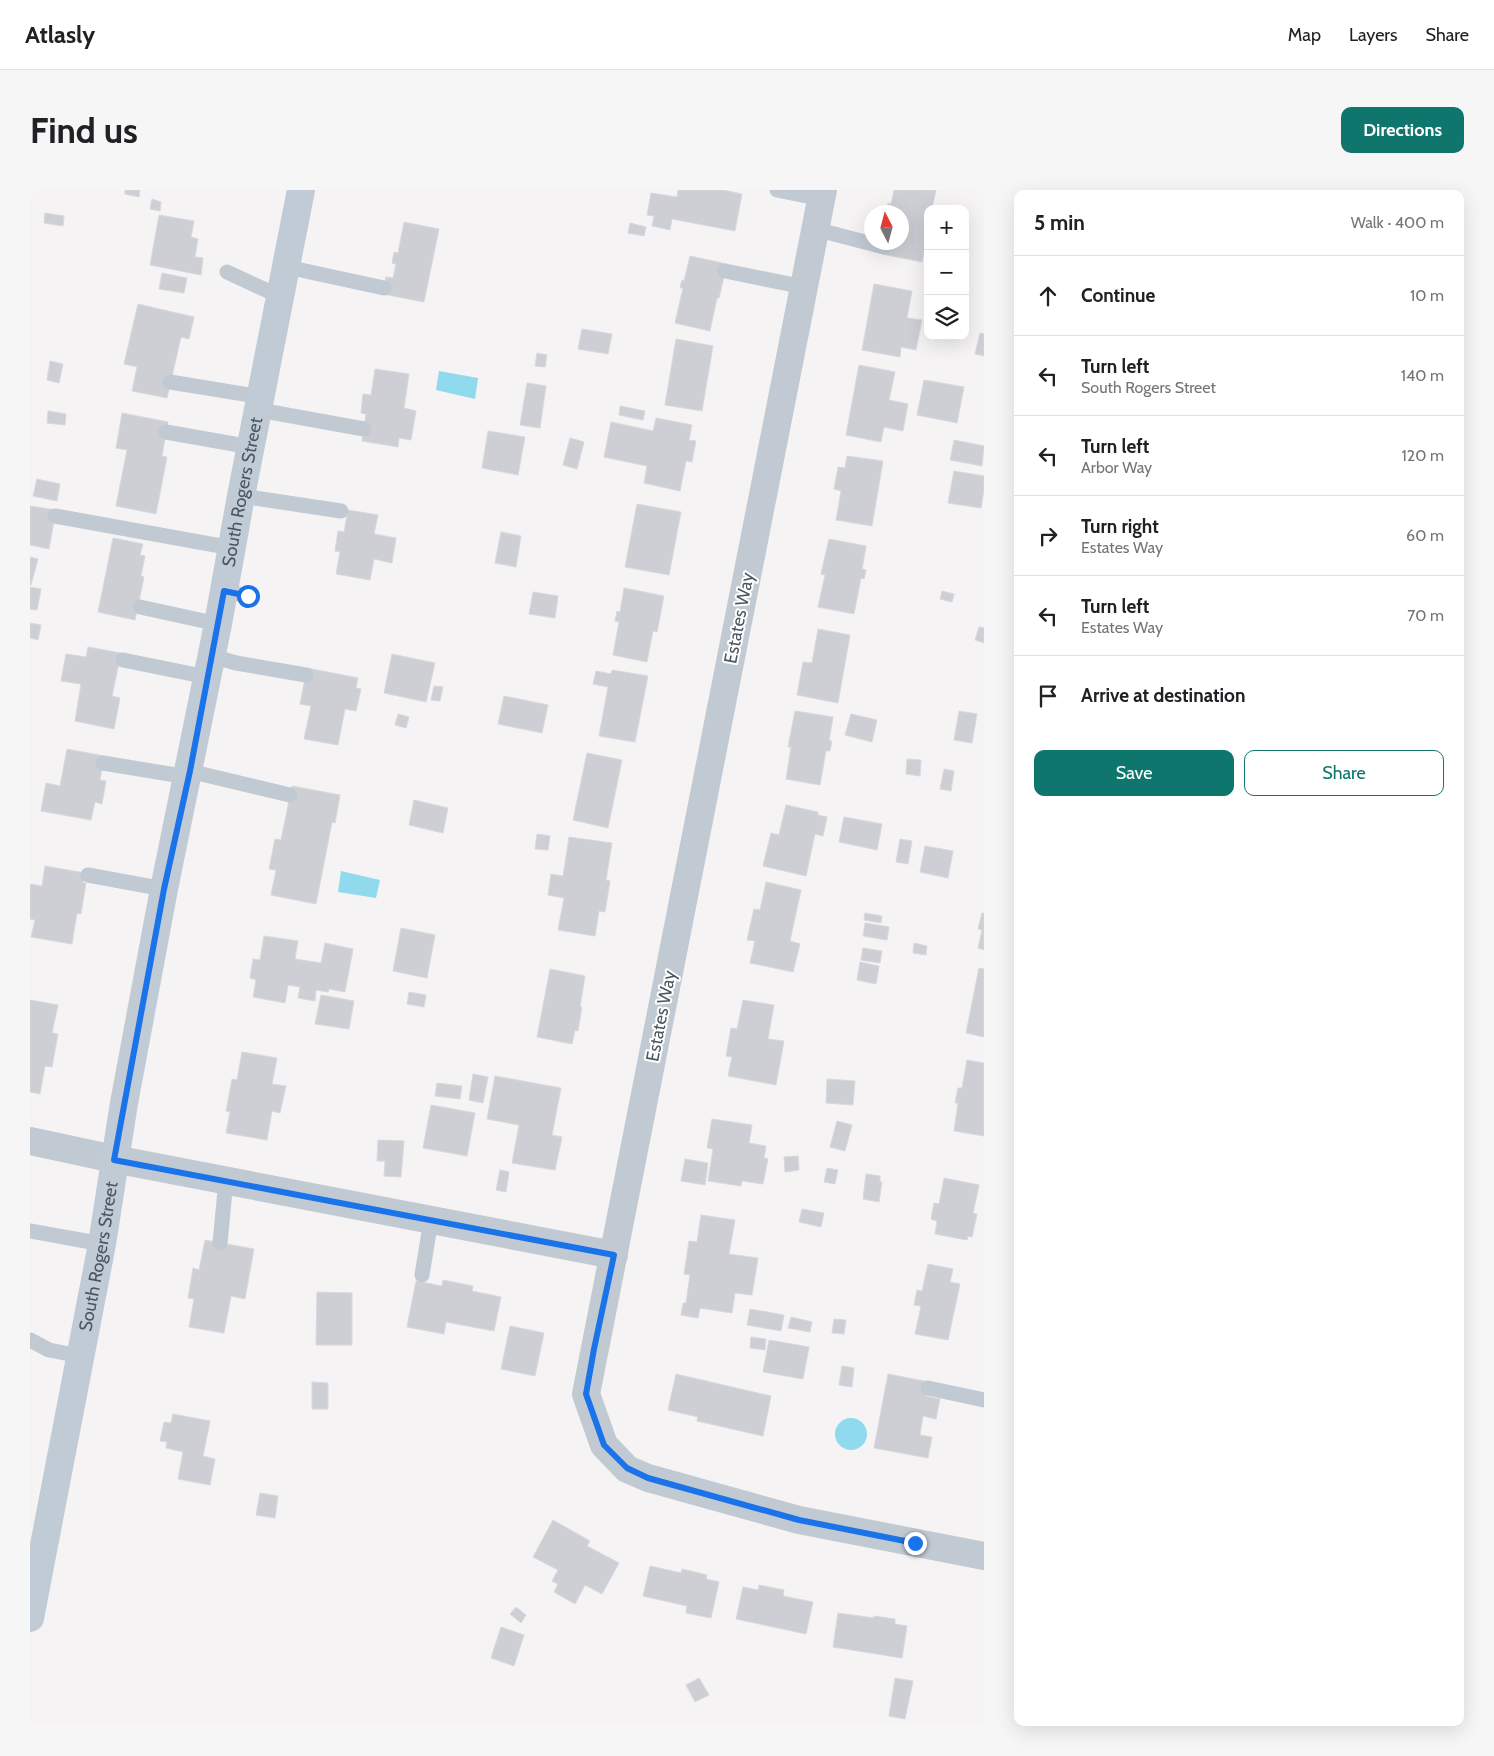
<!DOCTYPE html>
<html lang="en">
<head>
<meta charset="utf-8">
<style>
  body { margin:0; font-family:Cabin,sans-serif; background:#f6f6f6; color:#202124 }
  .controls { position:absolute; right:15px; top:15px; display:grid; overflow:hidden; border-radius:10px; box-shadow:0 5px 20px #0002 }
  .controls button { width:45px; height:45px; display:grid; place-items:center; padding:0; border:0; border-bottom:1px solid #e0e0e0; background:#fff; color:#202124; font:25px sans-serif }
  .compass { position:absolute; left:834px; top:15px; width:45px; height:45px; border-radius:50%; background:#fff; box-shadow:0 5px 20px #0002; rotate:354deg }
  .stop { position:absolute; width:15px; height:15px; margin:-11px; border:4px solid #1a73e8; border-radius:50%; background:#fff }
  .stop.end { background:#1a73e8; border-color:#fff; box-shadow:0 1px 5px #0008 }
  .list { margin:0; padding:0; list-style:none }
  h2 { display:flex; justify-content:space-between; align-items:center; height:65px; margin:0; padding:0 20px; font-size:21px }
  h2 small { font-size:16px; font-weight:400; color:#757577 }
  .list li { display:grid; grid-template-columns:32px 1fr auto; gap:15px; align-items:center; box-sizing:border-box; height:80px; padding:0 20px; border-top:1px solid #e0e0e0 }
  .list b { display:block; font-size:19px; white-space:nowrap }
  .list p { margin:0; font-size:16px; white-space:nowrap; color:#757577 }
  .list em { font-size:16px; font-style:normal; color:#757577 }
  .actions { display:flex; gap:10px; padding:15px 20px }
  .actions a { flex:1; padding:11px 0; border:1px solid #0f766e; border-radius:10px; text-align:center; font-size:18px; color:#0f766e }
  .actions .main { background:#0f766e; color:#fff }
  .icon { flex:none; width:28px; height:28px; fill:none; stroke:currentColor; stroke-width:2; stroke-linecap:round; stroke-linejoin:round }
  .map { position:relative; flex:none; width:954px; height:1536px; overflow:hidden; border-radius:10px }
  header { display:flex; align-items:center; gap:30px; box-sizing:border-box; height:70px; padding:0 25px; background:#fff; border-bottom:1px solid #e0e0e0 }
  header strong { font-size:24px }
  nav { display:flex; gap:28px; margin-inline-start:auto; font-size:18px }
  .intro { display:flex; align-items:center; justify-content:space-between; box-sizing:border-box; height:120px; padding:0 30px }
  h1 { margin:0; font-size:35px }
  .button { padding:12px 22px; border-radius:10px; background:#0f766e; color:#fff; font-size:18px; font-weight:700 }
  main { display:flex; gap:30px; padding:0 30px }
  aside { flex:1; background:#fff; border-radius:10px; box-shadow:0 5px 20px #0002 }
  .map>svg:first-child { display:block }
  .water { fill:#90daee }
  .building { fill:#cdcfd5; stroke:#d7d9de }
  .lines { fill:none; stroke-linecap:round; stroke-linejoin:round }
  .lane { stroke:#c1cad2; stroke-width:15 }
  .street { stroke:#c1cad2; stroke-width:28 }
  .secondary { stroke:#c1cbd6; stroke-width:28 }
  .route { stroke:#1a73e8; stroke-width:6 }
  .labels { text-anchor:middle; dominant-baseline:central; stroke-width:4; stroke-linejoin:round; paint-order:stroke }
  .street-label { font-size:18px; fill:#4a5661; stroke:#fff }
</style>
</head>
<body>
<header>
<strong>Atlasly</strong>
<nav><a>Map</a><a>Layers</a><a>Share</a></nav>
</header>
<div class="intro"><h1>Find us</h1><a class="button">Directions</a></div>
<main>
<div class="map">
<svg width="954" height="1536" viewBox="0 0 954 1536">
  <rect width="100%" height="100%" fill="#f5f3f3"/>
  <g class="water">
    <path d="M409,181L448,188L445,209L406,200Z"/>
    <path d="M311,681L350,690L346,708L308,702Z"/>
    <circle cx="821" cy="1244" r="16"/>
  </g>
  <g class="building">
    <path d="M95,0H110L109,7L95,4Z"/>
    <path d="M648,0H693L712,4L705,41L642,29L640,40L622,36L624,26L617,25L621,3L647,7Z"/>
    <path d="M864,0H906L902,19H898V42L892,72L852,64L854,52H872V22H856L858,13L861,14Z"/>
    <path d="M122,9L131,12L130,21L120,19Z"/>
    <path d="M15,23L34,26L33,36L14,33Z"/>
    <path d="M129,25L164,31L161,47L168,49L165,67L173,68L171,85L120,75Z"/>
    <path d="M374,32L409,39L394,112L353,104L356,87L363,88L366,74L362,73L364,62L368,63Z"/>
    <path d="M600,33L616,37L614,46L598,43Z"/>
    <path d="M660,66L697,74L689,108H687L680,141L645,133L653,98H650L652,90L654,91Z"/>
    <path d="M132,83L157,88L154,103L129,99Z"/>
    <path d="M844,94L882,101L877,128L892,130L886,160L871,157L870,167L832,160Z"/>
    <path d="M108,114L164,127L159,149L151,147L137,208L102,201L107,177L94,174Z"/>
    <path d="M552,139L582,144L578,164L548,159Z"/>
    <path d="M950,143L954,144V166L945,164Z"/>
    <path d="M646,149L683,156L672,221L635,215Z"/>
    <path d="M507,163L517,165L515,177L505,176Z"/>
    <path d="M20,171L33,174L29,193L17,190Z"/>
    <path d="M829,175L865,182L859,210L878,214L873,241L854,237L851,252L816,245Z"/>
    <path d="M345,179L379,184L374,218L386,221L381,250L369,248L368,257L332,251L336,224L331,223L333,204L341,205Z"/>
    <path d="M894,190L934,197L927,233L887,225Z"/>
    <path d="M497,193L516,196L510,238L490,235Z"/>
    <path d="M590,216L615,221L613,230L589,225Z"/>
    <path d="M18,221L36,224L35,235L17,233Z"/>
    <path d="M92,223L138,232L132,266L137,267L126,324L86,316L97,260L86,258Z"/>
    <path d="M626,228L662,235L659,250L666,251L662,272L656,271L650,301L614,293L617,276L574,267L581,232L623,241Z"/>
    <path d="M458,241L495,247L488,285L452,278Z"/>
    <path d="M540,248L554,252L547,279L533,275Z"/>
    <path d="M924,250L954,256L952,276L920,270Z"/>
    <path d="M817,266L853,271L842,336L806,330L811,301L804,299L808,277L815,278Z"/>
    <path d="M924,281L954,286V299L951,318L918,313Z"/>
    <path d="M7,289L30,294L27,311L3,306Z"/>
    <path d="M607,314L651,322L639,385L595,377Z"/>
    <path d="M0,316L26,320L19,359L0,355Z"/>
    <path d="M318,320L348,325L344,344L366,348L362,373L344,369L340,390L306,384L310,362L305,361L308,341L314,342Z"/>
    <path d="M471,342L491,346L486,377L465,373Z"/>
    <path d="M83,348L113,354L110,365L115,366L111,386L114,387L105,430L68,422Z"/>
    <path d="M799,349L836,356L832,379L836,380L834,389L831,388L824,424L788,417L795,385L791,384Z"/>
    <path d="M0,367L8,369L1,395L0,394Z"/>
    <path d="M0,397L11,399L7,420L0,419Z"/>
    <path d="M594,398L634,406L627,442L623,441L617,472L583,465L589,432L585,431L587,421L590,422Z"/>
    <path d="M912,401L924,404L922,412L910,409Z"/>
    <path d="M503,402L528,406L525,428L499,424Z"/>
    <path d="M0,433L11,435L8,450L0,448Z"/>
    <path d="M949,437L954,438V453L945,450Z"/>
    <path d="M788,439L820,445L808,513L767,505L773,472L782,473Z"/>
    <path d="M58,457L91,463L82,506L90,508L84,539L45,531L51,494L31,491L36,464L56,467Z"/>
    <path d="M362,464L405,473L396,512L354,503Z"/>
    <path d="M277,478L328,488L326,498L331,499L326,521L315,519L308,555L274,549L281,516L270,514Z"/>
    <path d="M582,480L618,486L605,552L569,546L578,497L563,494L566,481L581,484Z"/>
    <path d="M404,496L413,497L410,511L401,510Z"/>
    <path d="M474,506L518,515L512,543L468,534Z"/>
    <path d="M765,521L803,527L799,551H802L800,561H796L790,595L756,589L761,557H758Z"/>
    <path d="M929,521L947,524L942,553L924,550Z"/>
    <path d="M368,524L379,527L376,538L365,535Z"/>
    <path d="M821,524L847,530L842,552L815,545Z"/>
    <path d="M37,559L74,566L70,590L76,591L72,614L65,612L61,630L11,621L16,593L30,596Z"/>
    <path d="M557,563L592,570L578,638L543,630Z"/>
    <path d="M877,569L891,570L890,586L876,584Z"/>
    <path d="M914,579L924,581L921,601L910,599Z"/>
    <path d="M262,596L310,605L305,633L302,632L286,714L241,705L246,680L239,679L245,649L251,650Z"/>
    <path d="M384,610L418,618L413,643L379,635Z"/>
    <path d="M756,615L788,622V625L797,627L793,646L785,644L776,686L733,676L741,643L749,645Z"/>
    <path d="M814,627L852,634L847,660L809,652Z"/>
    <path d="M507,644L520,646L518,660L505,659Z"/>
    <path d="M539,647L582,653L576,690L580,691L575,722L569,721L565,746L528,740L534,708L518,705L521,684L533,686Z"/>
    <path d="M870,649L882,651L878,674L866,672Z"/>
    <path d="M895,656L923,661L918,688L890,682Z"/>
    <path d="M15,676L55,683L53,693H56L51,724L47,723L42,754L1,747L5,730L0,729V694L12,696Z"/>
    <path d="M736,692L771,700L760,751L770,754L763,782L720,773L725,751L717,750L724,719L730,720Z"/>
    <path d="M835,723L852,726L851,733L834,730Z"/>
    <path d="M952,723H954V760L948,758L952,740L948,739Z"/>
    <path d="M835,733L859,737L857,750L833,746Z"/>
    <path d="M371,738L405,745L397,788L363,781Z"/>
    <path d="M234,746L268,751L265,769L291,773L295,753L323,759L315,802L299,799L298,802L286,800L285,811L268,808L270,797L258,795L255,813L223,807L226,790L220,788L223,769L230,770Z"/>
    <path d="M884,753L897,756L896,765L883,763Z"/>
    <path d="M833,758L852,761L850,773L831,770Z"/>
    <path d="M830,772L849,776L846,794L827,790Z"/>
    <path d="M949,778L954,779V847L936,843Z"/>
    <path d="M520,779L555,786L550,817H552L548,841L545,840L542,854L507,847Z"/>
    <path d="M379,802L396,805L394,817L377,814Z"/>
    <path d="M291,805L324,811L319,839L285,834Z"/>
    <path d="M0,810L28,815L22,843L28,844L22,877L15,876L10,904L0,902Z"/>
    <path d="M713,810L744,815L738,849L754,851L746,895L698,886L702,867L696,866L701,838L707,839Z"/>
    <path d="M212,862L247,868L242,894L256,896L250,923L242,921L237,950L196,943L200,922L196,921L202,889L207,890Z"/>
    <path d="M937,870L954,873V946L924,941L928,913H925L928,898H932Z"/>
    <path d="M443,884L458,887L453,913L439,910Z"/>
    <path d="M465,886L531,898L522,945L532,947L525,980L482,973L489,935L457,929Z"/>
    <path d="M797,889L825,891L823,915L796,913Z"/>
    <path d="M407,893L432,896L430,909L405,906Z"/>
    <path d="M401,915L445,923L437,966L393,958Z"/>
    <path d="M682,929L722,935L719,953L736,956L734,968L738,969L733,994L712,991L711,996L678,991L683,959L677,958Z"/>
    <path d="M807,931L822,935L815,961L800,957Z"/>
    <path d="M348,950L374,951L371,987L354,986L355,971H347Z"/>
    <path d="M768,966L769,980L755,982L754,967Z"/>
    <path d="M655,969L678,973L675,995L651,991Z"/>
    <path d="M797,978L808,980L805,994L794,992Z"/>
    <path d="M470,980L479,982L476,1002L466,1000Z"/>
    <path d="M836,984L850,986V992H852L849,1012L833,1009Z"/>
    <path d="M914,988L949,995L943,1023L947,1024L942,1047L938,1046L937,1050L905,1044L907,1031L901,1029L904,1013L909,1014Z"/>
    <path d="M772,1019L794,1023L791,1037L769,1032Z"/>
    <path d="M671,1025L705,1030L699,1064L728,1068L722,1105L705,1103L702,1123L670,1118L668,1128L651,1125L653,1113H656L660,1085L654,1084L659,1051L667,1052Z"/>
    <path d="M175,1050L224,1059L215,1109L201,1106L194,1143L159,1137L164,1109L158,1108L163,1078L169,1080Z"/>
    <path d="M898,1074L923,1079L920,1092L930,1094L918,1150L885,1144L891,1116L884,1115L887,1100L892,1101Z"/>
    <path d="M413,1090L443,1096L442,1101L471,1107L464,1141L416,1132L414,1144L377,1137L386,1091L412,1096Z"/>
    <path d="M287,1102L322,1103V1155H286Z"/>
    <path d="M720,1119L754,1125L751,1141L717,1135Z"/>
    <path d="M761,1127L782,1132L780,1142L758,1138Z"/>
    <path d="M804,1129L816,1130L814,1144L802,1143Z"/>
    <path d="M480,1136L514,1143L505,1186L471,1179Z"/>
    <path d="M721,1147L736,1149L735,1160L720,1158Z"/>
    <path d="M739,1150L779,1157L773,1189L733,1182Z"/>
    <path d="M812,1176L824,1178L822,1197L809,1195Z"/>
    <path d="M646,1184L741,1206L733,1246L667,1231L668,1227L638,1220Z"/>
    <path d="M858,1184L899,1192L896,1206L910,1209L906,1229L893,1226L890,1245L902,1247L898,1268L844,1258Z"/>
    <path d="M282,1192L298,1193V1219H282Z"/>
    <path d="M143,1224L180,1231L173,1266L185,1269L180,1295L148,1289L153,1262L136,1258L137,1252L130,1251L134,1232L141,1233Z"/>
    <path d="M230,1303L248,1306L245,1328L226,1325Z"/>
    <path d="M523,1330L560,1351L557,1356L589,1373L572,1404L555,1395L545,1414L524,1402L528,1394L522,1391L528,1380L503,1367Z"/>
    <path d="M620,1376L651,1383L652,1379L677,1385L676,1389L689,1392L681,1428L656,1423L657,1416L613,1406Z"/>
    <path d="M729,1395L754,1400L753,1406L783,1412L776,1444L706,1429L713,1397L728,1400Z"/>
    <path d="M486,1417L496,1425L491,1433L480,1424Z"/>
    <path d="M808,1423L844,1428V1426L865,1429V1434L877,1436L872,1468L803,1457Z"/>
    <path d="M471,1437L494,1445L484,1476L461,1468Z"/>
    <path d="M669,1488L679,1505L665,1512L656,1495Z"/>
    <path d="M865,1488L883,1491L875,1529L859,1526Z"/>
  </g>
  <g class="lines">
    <g class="lane">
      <path d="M747,0L791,9"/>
      <path d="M785,39L854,57"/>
      <path d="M257,77L354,98"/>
      <path d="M695,81L774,97"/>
      <path d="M197,82L251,107"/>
      <path d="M140,192L232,207"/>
      <path d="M229,220L334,239"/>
      <path d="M136,242L221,257"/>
      <path d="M211,306L311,321"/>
      <path d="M25,326L202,358"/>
      <path d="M194,401L218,406"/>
      <path d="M110,417L188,434"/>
      <path d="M182,466L206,473L276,485"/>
      <path d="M93,470L177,487"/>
      <path d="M73,573L158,587"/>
      <path d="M159,581L260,605"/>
      <path d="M58,685L134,699"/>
      <path d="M0,1041L72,1054"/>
      <path d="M190,1053L196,990"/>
      <path d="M392,1085L401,1030"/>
      <path d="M0,1150L19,1160L50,1166"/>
      <path d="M898,1198L954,1210"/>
    </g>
    <g class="street">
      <path d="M793,0L556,1204L574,1255L597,1279L618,1288L769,1330L954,1366"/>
      <path d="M0,951L84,969L584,1065"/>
    </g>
    <path class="secondary" id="s1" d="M0,1428L72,1054L94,913L134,699L188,434L211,306L271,0"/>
  </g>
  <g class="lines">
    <path class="route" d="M218,406L194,401L160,581L134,699L84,970L584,1065L564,1159L556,1204L574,1255L597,1278L618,1288L769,1330L885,1353"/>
  </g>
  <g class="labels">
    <g class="street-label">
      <text stroke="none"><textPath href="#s1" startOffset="1146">South Rogers Street</textPath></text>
      <text transform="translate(709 428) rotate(-79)">Estates Way</text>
      <text transform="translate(631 826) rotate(-79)">Estates Way</text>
      <text stroke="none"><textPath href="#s1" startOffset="368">South Rogers Street</textPath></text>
    </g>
  </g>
</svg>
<div class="controls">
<button>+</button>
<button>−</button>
<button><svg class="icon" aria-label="layers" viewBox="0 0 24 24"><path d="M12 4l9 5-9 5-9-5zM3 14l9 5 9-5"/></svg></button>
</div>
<svg class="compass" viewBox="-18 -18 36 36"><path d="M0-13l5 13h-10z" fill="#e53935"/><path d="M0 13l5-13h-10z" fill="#757577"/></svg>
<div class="stop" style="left:218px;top:406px"></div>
<div class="stop end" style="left:885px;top:1353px"></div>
</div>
<aside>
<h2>5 min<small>Walk · 400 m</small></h2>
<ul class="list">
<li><svg class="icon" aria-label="ahead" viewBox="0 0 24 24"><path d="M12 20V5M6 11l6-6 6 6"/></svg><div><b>Continue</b></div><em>10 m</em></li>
<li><svg class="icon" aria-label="left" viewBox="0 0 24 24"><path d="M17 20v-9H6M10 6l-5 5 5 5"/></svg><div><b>Turn left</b><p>South Rogers Street</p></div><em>140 m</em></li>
<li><svg class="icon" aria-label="left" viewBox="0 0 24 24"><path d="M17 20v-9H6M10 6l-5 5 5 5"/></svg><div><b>Turn left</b><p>Arbor Way</p></div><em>120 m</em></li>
<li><svg class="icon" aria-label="right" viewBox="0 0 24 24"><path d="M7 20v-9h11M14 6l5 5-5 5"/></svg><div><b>Turn right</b><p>Estates Way</p></div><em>60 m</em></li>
<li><svg class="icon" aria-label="left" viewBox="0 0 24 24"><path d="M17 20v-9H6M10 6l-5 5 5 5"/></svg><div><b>Turn left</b><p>Estates Way</p></div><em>70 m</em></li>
<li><svg class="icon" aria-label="arrive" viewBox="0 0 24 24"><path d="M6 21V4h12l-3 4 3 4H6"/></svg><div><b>Arrive at destination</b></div></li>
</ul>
<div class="actions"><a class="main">Save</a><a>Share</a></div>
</aside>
</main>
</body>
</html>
